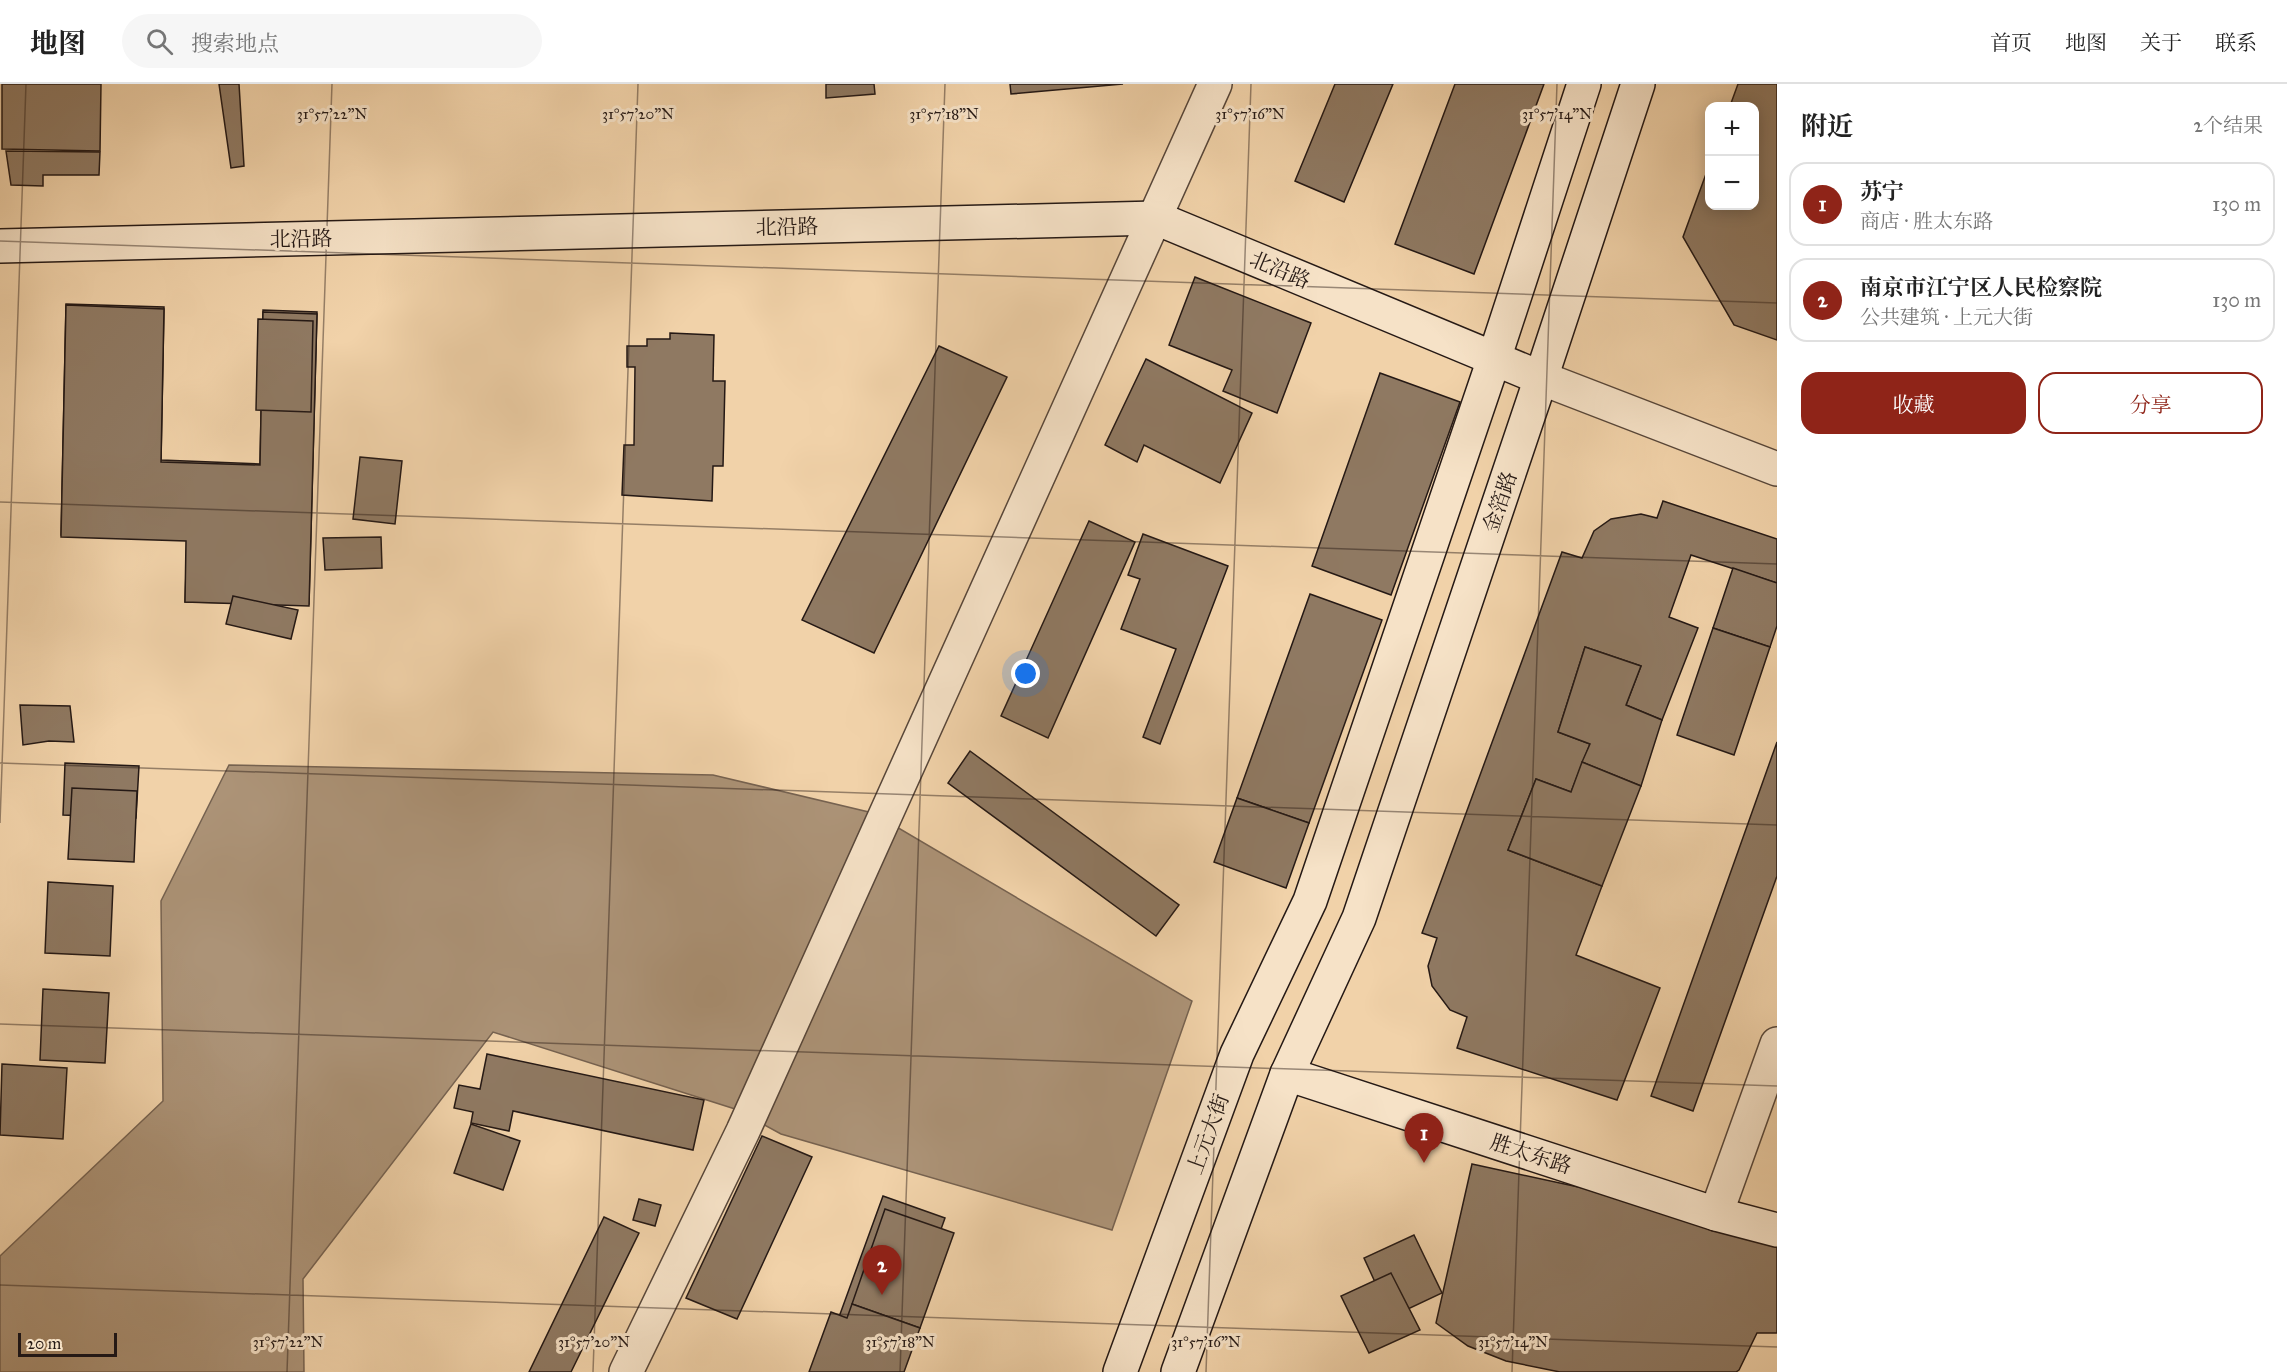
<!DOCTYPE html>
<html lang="zh">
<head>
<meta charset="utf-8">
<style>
  body { margin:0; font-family:"IM FELL Great Primer","Noto Serif SC",serif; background:#f6f6f6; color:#222 }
  .controls { position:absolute; right:18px; top:18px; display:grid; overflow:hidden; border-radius:12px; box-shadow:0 3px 15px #0003 }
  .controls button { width:54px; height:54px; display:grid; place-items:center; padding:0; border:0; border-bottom:2px solid #e0e0e0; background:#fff; color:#222; font:30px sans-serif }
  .scale { position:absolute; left:18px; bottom:15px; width:99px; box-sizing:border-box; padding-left:6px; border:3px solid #251915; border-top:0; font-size:16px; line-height:21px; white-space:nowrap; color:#251915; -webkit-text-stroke:4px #f6e2c7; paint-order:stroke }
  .you { position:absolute; left:1026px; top:590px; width:21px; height:21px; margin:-15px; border:4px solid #fff; border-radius:50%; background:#1a73e8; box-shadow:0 0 0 9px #1a73e833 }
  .badge { display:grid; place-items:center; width:39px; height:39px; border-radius:50%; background:#8f2418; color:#fff; font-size:20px; font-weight:700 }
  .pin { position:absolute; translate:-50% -50px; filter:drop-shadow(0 2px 3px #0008) }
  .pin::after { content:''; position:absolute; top:32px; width:21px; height:18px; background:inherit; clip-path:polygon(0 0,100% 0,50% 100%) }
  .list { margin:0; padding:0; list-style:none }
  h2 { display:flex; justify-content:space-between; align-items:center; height:78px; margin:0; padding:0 24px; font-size:26px }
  h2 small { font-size:20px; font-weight:400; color:#767676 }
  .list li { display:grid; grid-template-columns:39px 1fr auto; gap:18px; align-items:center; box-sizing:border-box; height:84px; margin:0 12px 12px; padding:0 12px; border:2px solid #e0e0e0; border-radius:18px }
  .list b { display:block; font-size:22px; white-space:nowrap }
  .list p { margin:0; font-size:20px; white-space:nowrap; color:#767676 }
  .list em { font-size:20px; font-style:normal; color:#767676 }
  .actions { display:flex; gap:12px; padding:18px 24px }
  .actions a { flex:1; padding:14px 0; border:2px solid #8f2418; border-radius:18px; text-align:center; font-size:21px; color:#8f2418 }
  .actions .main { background:#8f2418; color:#fff }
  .icon { flex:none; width:33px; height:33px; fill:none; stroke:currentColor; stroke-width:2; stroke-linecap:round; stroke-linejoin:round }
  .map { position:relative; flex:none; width:1777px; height:1288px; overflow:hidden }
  header { display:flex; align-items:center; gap:36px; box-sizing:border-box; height:84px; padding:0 30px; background:#fff; border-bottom:2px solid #e0e0e0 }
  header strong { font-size:28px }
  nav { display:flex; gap:33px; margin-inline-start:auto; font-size:21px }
  .search { width:420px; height:54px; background:#f6f6f6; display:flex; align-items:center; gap:15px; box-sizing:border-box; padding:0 21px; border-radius:33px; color:#767676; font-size:22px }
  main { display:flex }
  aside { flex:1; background:#fff }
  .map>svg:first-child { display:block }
  .water { fill:#ac9377; stroke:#766250; stroke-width:1.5 }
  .building { fill:#8f7962; stroke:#251915; stroke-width:1.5 }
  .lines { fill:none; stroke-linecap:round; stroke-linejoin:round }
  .street-casing { stroke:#58473a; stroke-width:36 }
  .secondary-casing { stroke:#251915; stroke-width:36 }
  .street { stroke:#f6e2c7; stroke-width:33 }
  .secondary { stroke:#f6e2c7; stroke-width:33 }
  .ticks { fill:none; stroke:#251915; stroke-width:1.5; stroke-opacity:0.45 }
  .labels { text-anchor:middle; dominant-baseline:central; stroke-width:6; stroke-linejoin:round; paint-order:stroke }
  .street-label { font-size:21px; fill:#251915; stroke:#f6e2c7 }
  .ticks-label { font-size:15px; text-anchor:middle; fill:#251915; stroke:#f6e2c7; stroke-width:6; stroke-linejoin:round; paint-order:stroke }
</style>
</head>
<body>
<header>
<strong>地图</strong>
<div class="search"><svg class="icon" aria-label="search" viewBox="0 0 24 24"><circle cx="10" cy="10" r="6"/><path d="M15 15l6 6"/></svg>搜索地点</div>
<nav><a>首页</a><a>地图</a><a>关于</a><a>联系</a></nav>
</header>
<main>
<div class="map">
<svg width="1777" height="1288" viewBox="0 0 1777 1288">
  <rect width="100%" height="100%" fill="#f1d2a9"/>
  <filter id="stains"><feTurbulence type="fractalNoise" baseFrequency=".00333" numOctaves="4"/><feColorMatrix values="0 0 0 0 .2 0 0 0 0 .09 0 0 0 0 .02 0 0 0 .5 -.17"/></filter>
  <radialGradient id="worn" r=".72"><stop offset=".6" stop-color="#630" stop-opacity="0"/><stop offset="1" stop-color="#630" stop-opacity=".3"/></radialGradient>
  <path class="water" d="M229,681L713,691L873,729L1192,917L1112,1146L781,1050L735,1025L493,948L303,1195L304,1288H0V1172L163,1017L161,817Z"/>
  <g class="building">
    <path d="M2,0H101L100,67L2,65Z"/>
    <path d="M219,0H239L244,82L231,84Z"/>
    <path d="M826,0H874L875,10L826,14Z"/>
    <path d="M1010,0H1123L1011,10Z"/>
    <path d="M1335,0H1393L1344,118L1295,97Z"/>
    <path d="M1455,0H1544L1474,190L1395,160Z"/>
    <path d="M1738,0H1777V256L1734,241L1683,153L1710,79V122H1754V22H1730Z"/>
    <path d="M6,67L100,68L99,91H43V102L11,101Z"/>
    <path d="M1195,193L1311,239L1277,329L1223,307L1232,286L1169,261Z"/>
    <path d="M66,220L164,223L161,376L260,380L263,226L317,228L309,520L185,518L187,456L61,451Z"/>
    <path d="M66,221L164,225L161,378L260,381L263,228L317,230L309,522L185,518L186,457L61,453Z"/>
    <path d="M258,235L313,237L311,328L256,326Z"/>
    <path d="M670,249L714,251L713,297H725L723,382H713L712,417L622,411L624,361H634L635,283H627V262H647V255H670Z"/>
    <path d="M939,262L1007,293L874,569L802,536Z"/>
    <path d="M1146,275L1252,329L1220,399L1144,361L1137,378L1105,361Z"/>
    <path d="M1380,289L1460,318L1391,511L1312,482Z"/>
    <path d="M360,373L402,377L395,440L353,435Z"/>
    <path d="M1663,417L1777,455V499L1691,471L1669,533L1698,544L1662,636L1626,621L1641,582L1585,563L1558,648L1590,660L1571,708L1536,695L1508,766L1602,802L1576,871L1660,904L1617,1016L1457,964L1467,933L1450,926L1432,902L1428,882L1437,854L1422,849L1562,468L1582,474L1594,447L1611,435L1641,430L1657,434Z"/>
    <path d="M1089,437L1135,458L1048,654L1001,632Z"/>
    <path d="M1143,450L1228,482L1160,660L1143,653L1176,565L1121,545L1140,495L1128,491Z"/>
    <path d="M381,453L382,484L325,486L323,454Z"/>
    <path d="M1733,484L1777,499V542L1770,563L1713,544Z"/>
    <path d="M1310,510L1382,536L1309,739L1237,714Z"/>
    <path d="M233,512L298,526L291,555L226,540Z"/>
    <path d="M1713,544L1770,563L1734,671L1677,651Z"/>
    <path d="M1585,563L1641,582L1626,621L1662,636L1641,702L1582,678L1590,660L1558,648Z"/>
    <path d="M20,621L70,622L74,658L49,657L23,661Z"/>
    <path d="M1777,658V792L1693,1027L1651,1012Z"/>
    <path d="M970,667L1179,821L1156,852L948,699Z"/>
    <path d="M1582,678L1641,702L1602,802L1508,766L1536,695L1571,708Z"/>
    <path d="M65,679L139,682L136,734L63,731Z"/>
    <path d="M72,704L137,707L134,778L68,775Z"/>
    <path d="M1237,714L1309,739L1286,804L1214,778Z"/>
    <path d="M48,798L113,802L110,872L45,869Z"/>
    <path d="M43,905L109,909L105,979L40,976Z"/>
    <path d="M487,970L704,1016L693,1066L513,1027L509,1047L471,1039L473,1028L454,1024L459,1001L480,1005Z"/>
    <path d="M2,980L67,984L63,1055L0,1051Z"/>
    <path d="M471,1040L520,1057L503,1106L454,1089Z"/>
    <path d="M762,1052L812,1073L737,1235L686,1214Z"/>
    <path d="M1472,1080L1777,1146V1249H1757L1739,1286L1736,1288H1560L1506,1277L1468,1262L1436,1239Z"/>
    <path d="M883,1112L945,1134L890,1288H819Z"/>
    <path d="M639,1115L661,1121L655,1142L633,1136Z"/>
    <path d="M885,1125L954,1149L920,1244L852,1220Z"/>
    <path d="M604,1133L639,1149L571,1288H529Z"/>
    <path d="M1414,1151L1442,1209L1391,1233L1364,1174Z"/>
    <path d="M1391,1189L1420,1246L1369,1269L1341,1212Z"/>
    <path d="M852,1220L920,1244L904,1288H809L831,1228L847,1234Z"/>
  </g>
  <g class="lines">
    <defs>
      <g id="street">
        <path d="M1541,294L1777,385"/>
        <path d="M1716,1130L1777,960"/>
        <path d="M626,1288L743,1047L1215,0"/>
      </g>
      <g id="secondary">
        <path d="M0,162L1156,134L1541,294"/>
        <path d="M1287,990L1716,1130L1777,1146"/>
        <path d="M1120,1288L1237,970L1310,817L1494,275L1584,0"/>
        <path d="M1178,1288L1287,990L1359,834L1541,294L1638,0"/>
      </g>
    </defs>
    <use href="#street" class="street-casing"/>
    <use href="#secondary" class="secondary-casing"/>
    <use href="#street" class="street"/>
    <use href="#secondary" class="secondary"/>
  </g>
  <path class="ticks" d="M0,157L1777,219M0,418L1777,480M0,679L1777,741M0,739L26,0M0,940L1777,1002M0,1201L1777,1263M287,1288L332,0M593,1288L638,0M900,1288L945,0M1206,1288L1251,0M1512,1288L1557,0"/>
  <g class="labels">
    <g class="street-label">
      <text transform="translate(787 143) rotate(-1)">北沿路</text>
      <text transform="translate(301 155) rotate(-1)">北沿路</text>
      <text transform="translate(1280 186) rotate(23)">北沿路</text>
      <text transform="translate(1500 418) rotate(-71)">金箔路</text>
      <text transform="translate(1208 1050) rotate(-70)">上元大街</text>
      <text transform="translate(1531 1070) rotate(18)">胜太东路</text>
    </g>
  </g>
  <g class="ticks-label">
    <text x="332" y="35">31°57'22"N</text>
    <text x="638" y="35">31°57'20"N</text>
    <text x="944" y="35">31°57'18"N</text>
    <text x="1250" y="35">31°57'16"N</text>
    <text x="1557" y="35">31°57'14"N</text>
    <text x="288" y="1263">31°57'22"N</text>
    <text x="594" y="1263">31°57'20"N</text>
    <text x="900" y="1263">31°57'18"N</text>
    <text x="1206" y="1263">31°57'16"N</text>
    <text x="1513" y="1263">31°57'14"N</text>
  </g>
  <rect width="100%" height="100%" filter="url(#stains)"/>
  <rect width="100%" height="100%" fill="url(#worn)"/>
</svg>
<div class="controls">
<button>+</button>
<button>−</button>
</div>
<div class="scale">20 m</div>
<div class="you"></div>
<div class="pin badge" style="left:1424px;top:1079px">1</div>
<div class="pin badge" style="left:882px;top:1211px">2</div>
</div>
<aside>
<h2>附近<small>2个结果</small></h2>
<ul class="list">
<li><span class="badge">1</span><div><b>苏宁</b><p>商店 · 胜太东路</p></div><em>130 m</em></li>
<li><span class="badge">2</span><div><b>南京市江宁区人民检察院</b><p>公共建筑 · 上元大街</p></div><em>130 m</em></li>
</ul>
<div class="actions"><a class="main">收藏</a><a>分享</a></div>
</aside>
</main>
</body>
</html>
